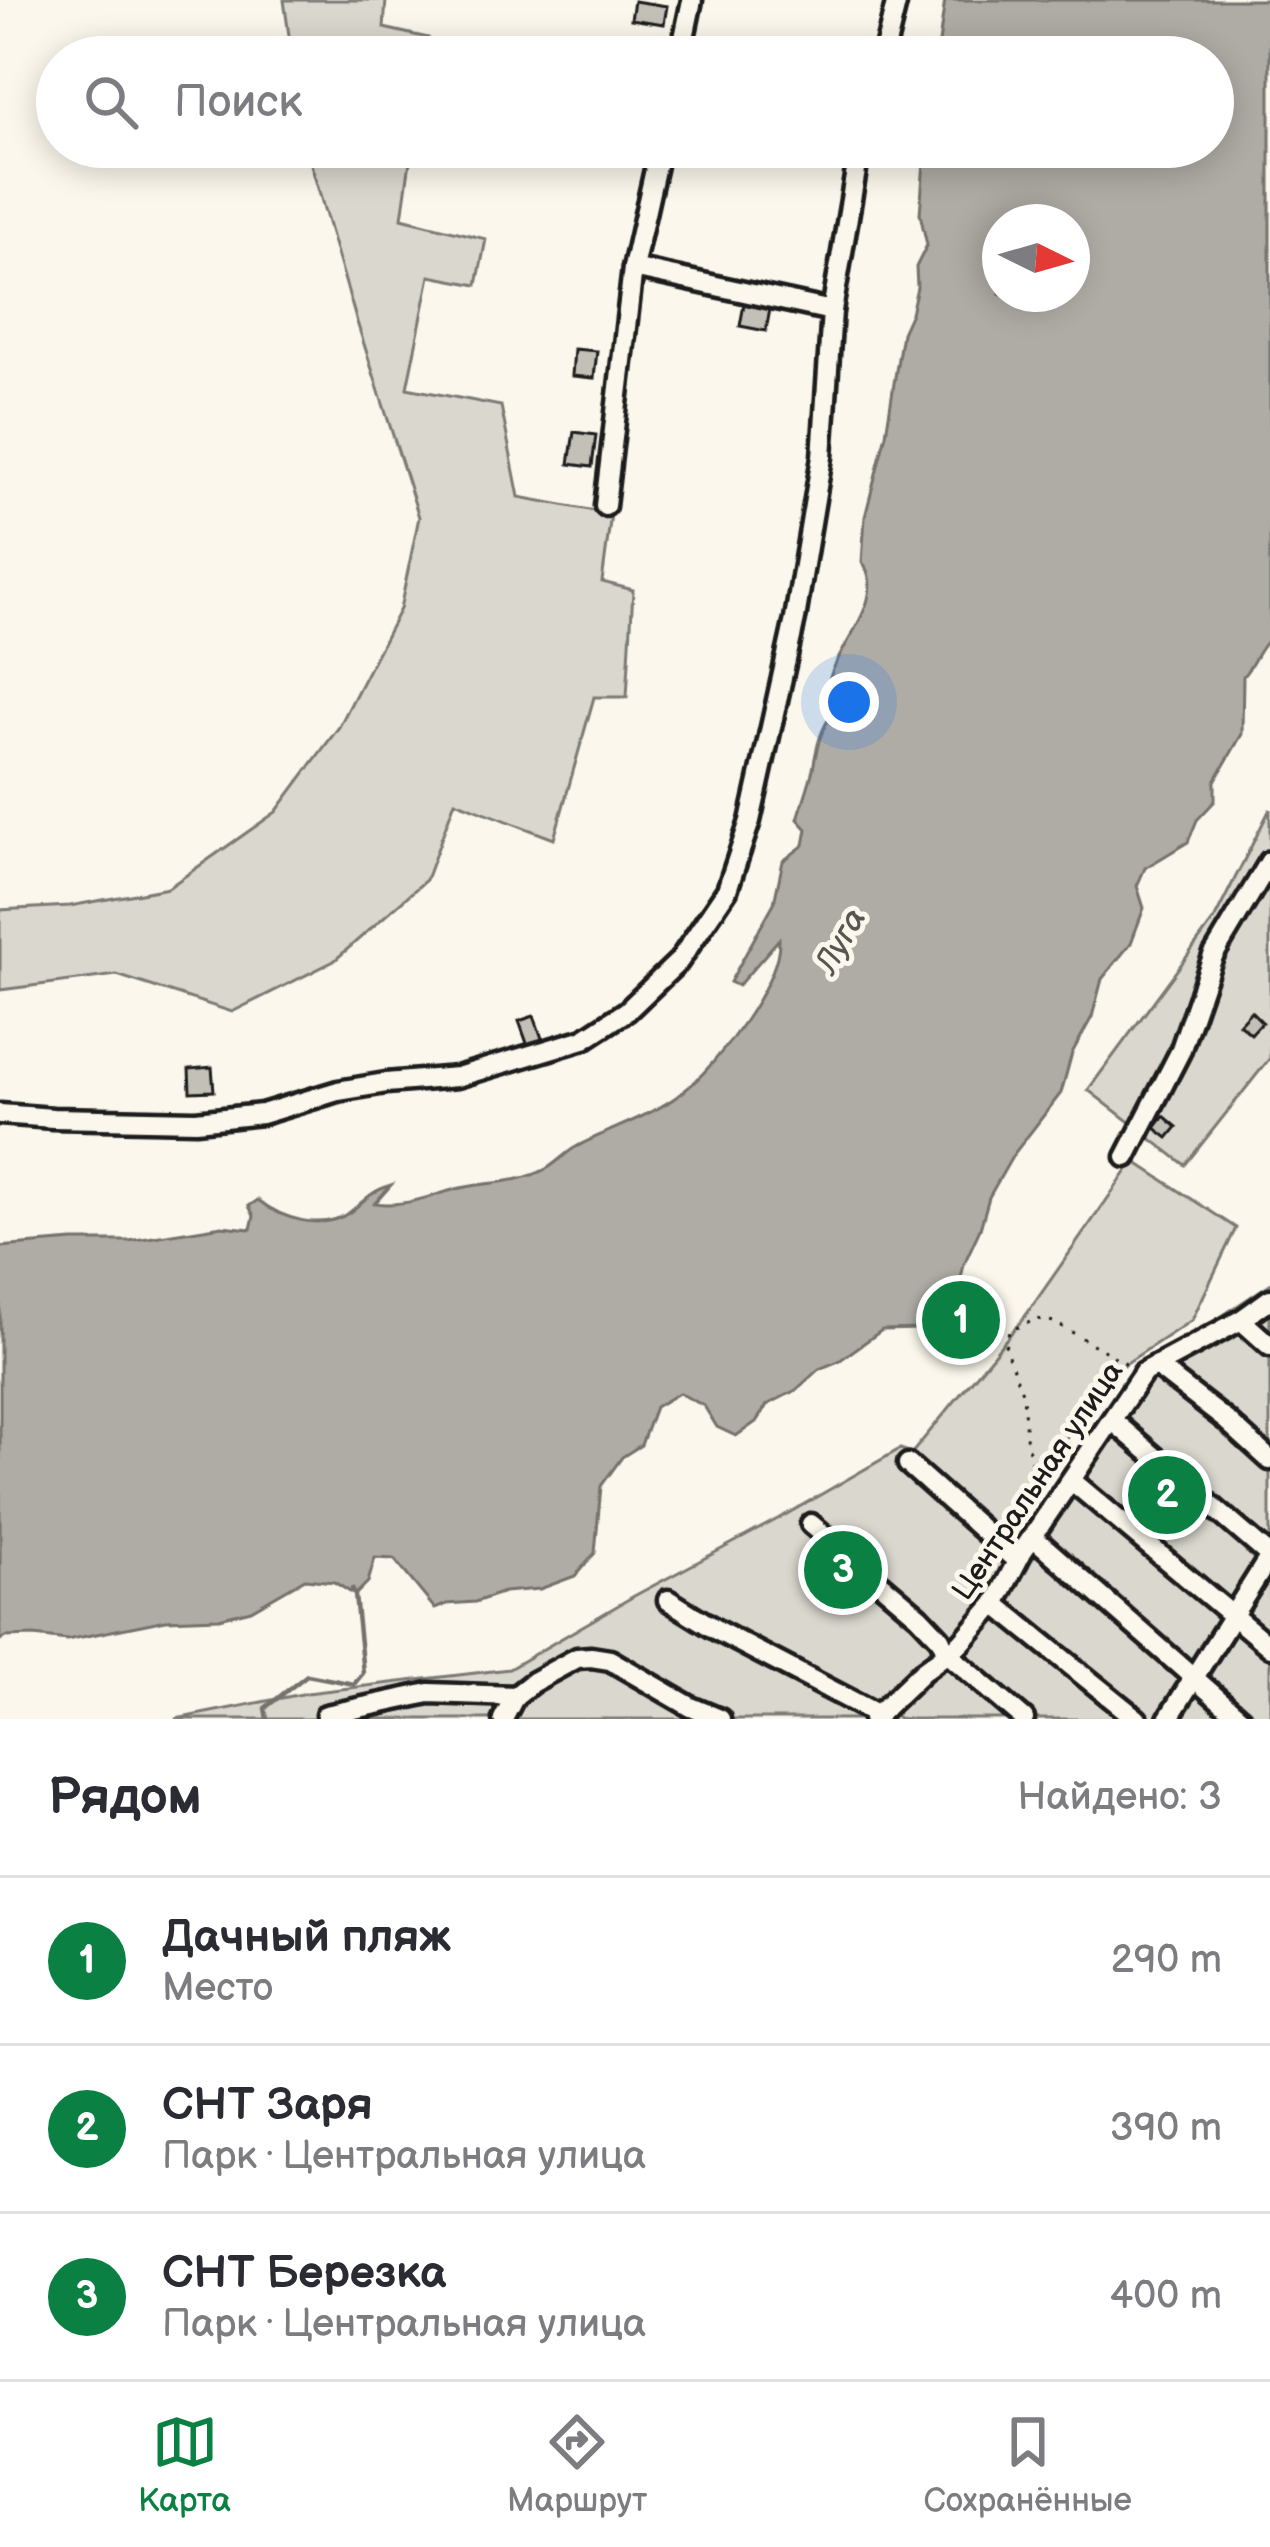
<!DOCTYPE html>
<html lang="ru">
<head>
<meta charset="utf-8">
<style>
  body { margin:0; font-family:"Balsamiq Sans",sans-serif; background:#f7f7f7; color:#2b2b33 }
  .compass { position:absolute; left:982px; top:204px; width:108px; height:108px; border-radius:50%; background:#fff; box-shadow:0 6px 30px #0003; rotate:95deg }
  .you { position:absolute; left:849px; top:702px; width:42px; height:42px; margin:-30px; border:9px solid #fff; border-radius:50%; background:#1a73e8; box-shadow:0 0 0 18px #1a73e833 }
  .badge { display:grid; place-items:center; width:78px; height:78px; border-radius:50%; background:#0b8043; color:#fff; font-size:39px; font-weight:700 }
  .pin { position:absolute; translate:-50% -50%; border:6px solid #fff; box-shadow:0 3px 12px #0006 }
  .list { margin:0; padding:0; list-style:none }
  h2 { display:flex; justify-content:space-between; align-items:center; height:156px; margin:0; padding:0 48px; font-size:51px }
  h2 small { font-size:39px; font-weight:400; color:#7c7c81 }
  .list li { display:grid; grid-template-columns:78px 1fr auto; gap:36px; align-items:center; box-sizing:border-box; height:168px; padding:0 48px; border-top:3px solid #e1e1e2 }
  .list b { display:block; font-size:45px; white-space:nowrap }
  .list p { margin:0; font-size:39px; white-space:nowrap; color:#7c7c81 }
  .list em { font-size:39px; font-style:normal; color:#7c7c81 }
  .icon { flex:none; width:66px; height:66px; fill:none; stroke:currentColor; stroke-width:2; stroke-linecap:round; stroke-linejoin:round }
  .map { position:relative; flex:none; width:1270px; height:1719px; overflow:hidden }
  .search { position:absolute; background:#fff; box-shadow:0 6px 30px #0003; left:36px; right:36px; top:36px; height:132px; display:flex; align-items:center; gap:30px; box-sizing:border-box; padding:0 42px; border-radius:66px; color:#7c7c81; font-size:45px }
  .sheet { height:660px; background:#fff }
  nav { display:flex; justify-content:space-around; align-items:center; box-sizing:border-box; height:168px; border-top:3px solid #e1e1e2; background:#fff; font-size:33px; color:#7c7c81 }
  nav a { display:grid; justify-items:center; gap:6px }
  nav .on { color:#0b8043 }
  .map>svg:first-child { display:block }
  .green { fill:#dad7ce; stroke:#7b7a75; stroke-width:3 }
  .water { fill:#afaca5; stroke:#74726e; stroke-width:3; fill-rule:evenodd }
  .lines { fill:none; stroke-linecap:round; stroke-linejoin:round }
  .stream { stroke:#74726e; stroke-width:4.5 }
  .building { fill:#c3c0b8; stroke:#1c1c1c; stroke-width:3 }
  .minor-casing { stroke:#1c1c1c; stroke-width:27 }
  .path { stroke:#1c1c1c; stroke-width:3; stroke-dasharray:3 9; stroke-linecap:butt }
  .minor { stroke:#fbf7ec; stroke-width:18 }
  .labels { text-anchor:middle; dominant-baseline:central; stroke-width:10; stroke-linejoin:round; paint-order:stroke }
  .street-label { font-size:30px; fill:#1c1c1c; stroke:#fbf7ec }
  .water-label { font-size:33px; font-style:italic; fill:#575653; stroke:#fbf7ec }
</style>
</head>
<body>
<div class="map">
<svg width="1270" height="1719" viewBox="0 0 1270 1719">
  <rect width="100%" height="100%" fill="#fbf7ec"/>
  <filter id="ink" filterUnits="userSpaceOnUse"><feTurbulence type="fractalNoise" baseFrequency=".00833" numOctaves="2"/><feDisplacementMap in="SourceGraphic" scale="24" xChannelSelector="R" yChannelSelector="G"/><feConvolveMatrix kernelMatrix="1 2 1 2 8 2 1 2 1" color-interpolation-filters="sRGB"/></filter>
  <g filter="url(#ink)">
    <g class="green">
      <path d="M284,0H386L384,28L428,38L425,57H292Z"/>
      <path d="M306,147H412L402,218L486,239L477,285L430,276L407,388L501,406L519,497L611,514L602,582L633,590L627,697H594L554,839L455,801L426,880L334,961L232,1012L117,975L0,990V910L70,906L168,888L276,812L339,727L400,609L419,517L356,319Z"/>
      <path d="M1270,809V1058L1185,1165L1088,1090L1214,920Z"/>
      <path d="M1134,1161L1236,1228L1192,1320L1119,1368L997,1531L1021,1545L983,1602L960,1628L988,1604L1169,1351L1270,1284V1719H899L882,1701L924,1661L876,1702L892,1719H176L307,1693L509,1669L634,1596L787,1514L900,1449L912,1453L1026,1315Z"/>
    </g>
    <path class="water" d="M945,0H1270V638C1257,650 1255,663 1243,676L1242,734L1215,781V801L1197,820L1188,842L1145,868L1137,886L1144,908L1131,943L1102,979L1092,1017L1072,1053L1061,1093L1013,1155L989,1197L980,1229L964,1264L954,1313L936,1316L921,1329L882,1330L839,1361L819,1369L796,1390L767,1405L756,1422L736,1436L717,1427L704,1406L679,1393L655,1407L641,1445L622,1457L601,1486L595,1553L575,1576L540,1589L504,1592L475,1602L447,1604L435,1609L394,1559L375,1558L368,1582L355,1595L334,1582L305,1579L251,1610L219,1618L166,1620L67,1640L34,1636L6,1637L0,1640V1247L73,1241H129L222,1226L251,1229L254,1216L249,1206L258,1200C282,1219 322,1232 350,1212C367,1199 368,1193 391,1185L375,1203C405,1207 427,1197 456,1189C485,1182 518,1184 546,1169C557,1163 565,1153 576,1147C611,1128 651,1117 683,1092C717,1065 781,982 779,939L738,986L730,982L774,903L783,861L804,845L807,829L798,819C803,802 809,785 813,769C817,746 820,730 834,711C802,672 897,609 862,562L865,517L886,434L902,333L911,313L917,287L916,267L927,245L920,214L924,161L917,147H1213V57H937ZM1000,222H1072V294H1000Z"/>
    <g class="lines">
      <path class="stream" d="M267,1719L265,1708L307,1675L354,1684L363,1673L355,1595L352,1589"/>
    </g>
    <g class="building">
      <path d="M634,1L667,6L664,24L631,19Z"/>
      <path d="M744,304L770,309L766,331L740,326Z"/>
      <path d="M574,349L597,351L594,378L572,376Z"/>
      <path d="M574,432L596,435L592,467L569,464Z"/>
      <path d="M1251,1011L1262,1022L1251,1034L1239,1024Z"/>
      <path d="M534,1016L543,1041L528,1046L519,1021Z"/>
      <path d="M212,1067L214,1091L190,1092L189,1069Z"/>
      <path d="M1164,1116L1177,1127L1168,1138L1155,1128Z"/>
    </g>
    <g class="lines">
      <defs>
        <g id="minor">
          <path d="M680,57L692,0"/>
          <path d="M883,57L897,0"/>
          <path d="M633,268L832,311"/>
          <path d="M605,506L633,268L660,147"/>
          <path d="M0,1114L53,1118L196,1121L262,1114L338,1091L386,1083L457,1077L584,1039L627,1011L679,961L727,890L750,821L774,714L795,619L822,457L832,311L860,147"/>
          <path d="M1126,1157L1180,1052L1213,956L1270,861"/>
          <path d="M1241,1320L1270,1346"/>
          <path d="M1156,1366L1227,1421L1270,1460"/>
          <path d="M1113,1421L1270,1556"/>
          <path d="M908,1464L1017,1561"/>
          <path d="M1072,1481L1270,1647"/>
          <path d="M811,1524L919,1616L940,1638L947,1653L1024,1719"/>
          <path d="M1033,1537L1241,1719"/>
          <path d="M668,1600L718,1631L877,1714"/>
          <path d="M995,1604L1137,1719"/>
          <path d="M326,1715L429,1693L515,1696"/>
          <path d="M503,1719L515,1696L533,1682L577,1658L591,1657L610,1660L691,1707L720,1719"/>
          <path d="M873,1719L923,1671L961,1643L995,1604L1022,1552L1144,1372L1241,1320L1270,1299"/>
          <path d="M1168,1719L1270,1556"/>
        </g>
      </defs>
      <use href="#minor" class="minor-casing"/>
      <g class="path">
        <path d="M983,1331L1007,1332"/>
        <path d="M1039,1498L1026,1437L1023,1395L1005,1348L1009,1331L1037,1319L1054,1322L1131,1366"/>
      </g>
      <use href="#minor" class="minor"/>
    </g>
  </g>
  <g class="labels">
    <g class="street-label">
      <text transform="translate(1038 1481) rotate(-56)">Центральная улица</text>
    </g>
    <g class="water-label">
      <text transform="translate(841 941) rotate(-61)">Луга</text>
    </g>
  </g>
</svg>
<svg class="compass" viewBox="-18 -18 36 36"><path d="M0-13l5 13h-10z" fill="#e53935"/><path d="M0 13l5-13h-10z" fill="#7c7c81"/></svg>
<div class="you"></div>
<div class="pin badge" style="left:961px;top:1320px">1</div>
<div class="pin badge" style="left:1167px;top:1495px">2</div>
<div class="pin badge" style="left:843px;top:1570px">3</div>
<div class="search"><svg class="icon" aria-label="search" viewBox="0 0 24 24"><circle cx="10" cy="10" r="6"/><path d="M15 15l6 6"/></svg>Поиск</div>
</div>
<section class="sheet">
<h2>Рядом<small>Найдено: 3</small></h2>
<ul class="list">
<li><span class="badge">1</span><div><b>Дачный пляж</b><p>Место</p></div><em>290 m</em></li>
<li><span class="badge">2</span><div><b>СНТ Заря</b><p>Парк · Центральная улица</p></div><em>390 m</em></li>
<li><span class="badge">3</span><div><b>СНТ Березка</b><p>Парк · Центральная улица</p></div><em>400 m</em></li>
</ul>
</section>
<nav>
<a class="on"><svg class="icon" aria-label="map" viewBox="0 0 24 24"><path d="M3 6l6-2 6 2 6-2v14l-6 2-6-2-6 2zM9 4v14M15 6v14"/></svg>Карта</a>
<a><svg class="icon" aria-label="directions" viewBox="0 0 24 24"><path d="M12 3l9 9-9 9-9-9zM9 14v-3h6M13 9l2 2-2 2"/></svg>Маршрут</a>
<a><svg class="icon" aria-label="saved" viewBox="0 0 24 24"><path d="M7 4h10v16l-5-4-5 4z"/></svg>Сохранённые</a>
</nav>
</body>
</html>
